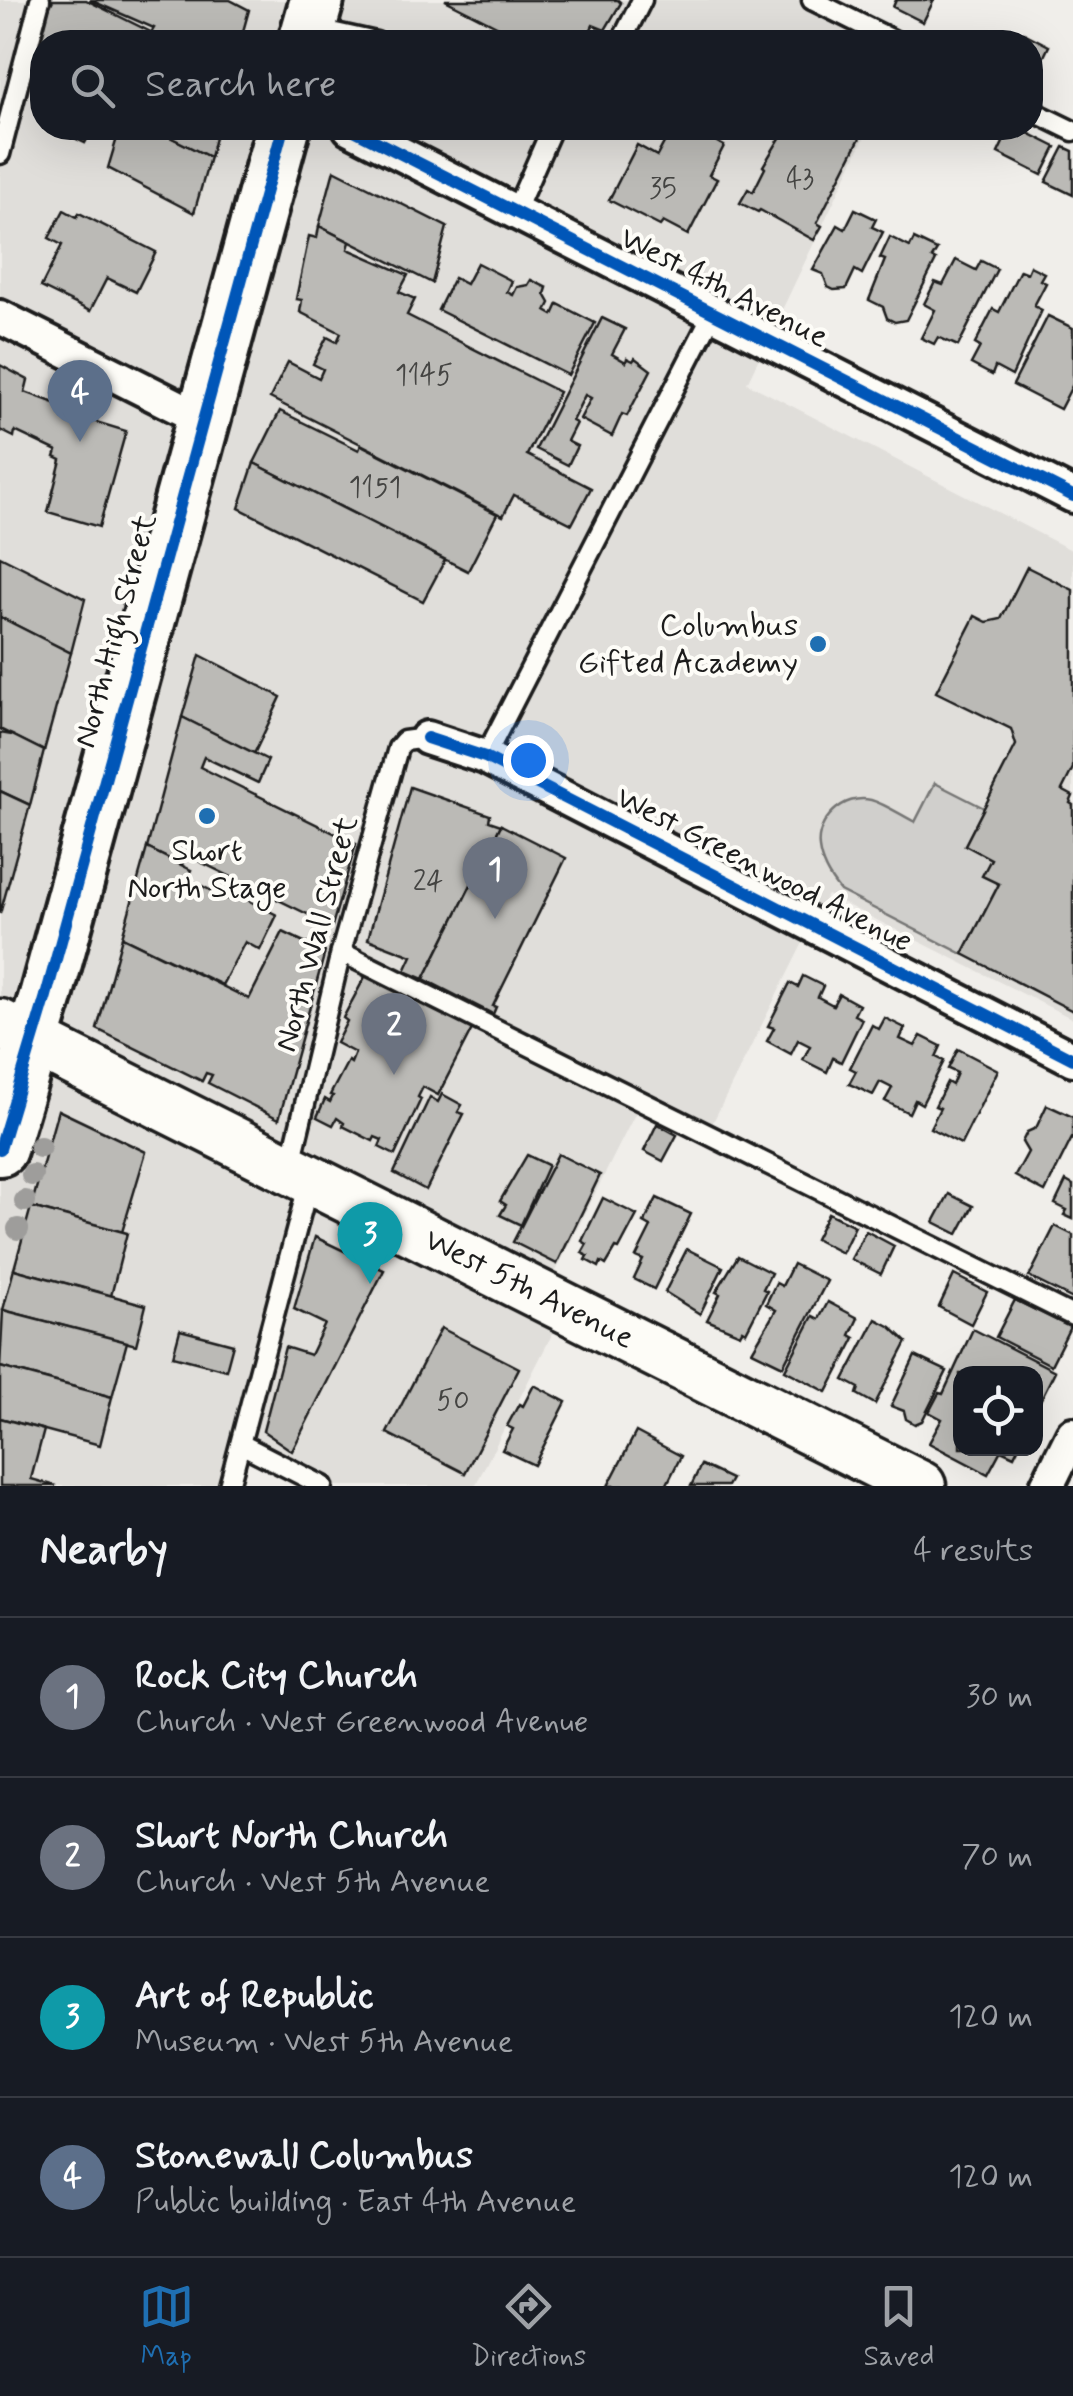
<!DOCTYPE html>
<html lang="en">
<head>
<meta charset="utf-8">
<style>
  body { margin:0; font-family:Mynerve,sans-serif; background:#20242c; color:#f1f3f6 }
  .controls { position:absolute; right:30px; bottom:30px; display:grid; overflow:hidden; border-radius:20px; box-shadow:0 10px 40px #0002 }
  .controls button { width:90px; height:90px; display:grid; place-items:center; padding:0; border:0; border-bottom:2px solid #363941; background:#171b24; color:#f1f3f6; font:50px sans-serif }
  .you { position:absolute; left:528px; top:760px; width:35px; height:35px; margin:-25px; border:8px solid #fff; border-radius:50%; background:#1a73e8; box-shadow:0 0 0 15px #1a73e833 }
  .badge { display:grid; place-items:center; width:65px; height:65px; border-radius:50%; background:#1f6fb2; color:#fff; font-size:32px; font-weight:700 }
  .pin { position:absolute; translate:-50% -82px; filter:drop-shadow(0 2px 5px #0008) }
  .pin::after { content:''; position:absolute; top:52px; width:35px; height:30px; background:inherit; clip-path:polygon(0 0,100% 0,50% 100%) }
  .list { margin:0; padding:0; list-style:none }
  h2 { display:flex; justify-content:space-between; align-items:center; height:130px; margin:0; padding:0 40px; font-size:42px }
  h2 small { font-size:32px; font-weight:400; color:#9ea1a6 }
  .list li { display:grid; grid-template-columns:65px 1fr auto; gap:30px; align-items:center; box-sizing:border-box; height:160px; padding:0 40px; border-top:2px solid #363941 }
  .list b { display:block; font-size:38px; white-space:nowrap }
  .list p { margin:0; font-size:32px; white-space:nowrap; color:#9ea1a6 }
  .list em { font-size:32px; font-style:normal; color:#9ea1a6 }
  .icon { flex:none; width:55px; height:55px; fill:none; stroke:currentColor; stroke-width:2; stroke-linecap:round; stroke-linejoin:round }
  .map { position:relative; flex:none; width:1073px; height:1486px; overflow:hidden }
  .search { position:absolute; background:#171b24; box-shadow:0 10px 40px #0002; left:30px; right:30px; top:30px; height:110px; display:flex; align-items:center; gap:25px; box-sizing:border-box; padding:0 35px; border-radius:40px; color:#9ea1a6; font-size:38px }
  .sheet { height:770px; background:#171b24 }
  nav { display:flex; justify-content:space-around; align-items:center; box-sizing:border-box; height:140px; border-top:2px solid #363941; background:#171b24; font-size:28px; color:#9ea1a6 }
  nav a { display:grid; justify-items:center; gap:5px }
  nav .on { color:#1f6fb2 }
  .map>svg:first-child { display:block }
  .built { fill:#e0deda }
  .green { fill:#d0cfcc; stroke:#767674; stroke-width:2.5 }
  .building { fill:#bbbab6; stroke:#1c1c1c; stroke-width:2.5 }
  .lines { fill:none; stroke-linecap:round; stroke-linejoin:round }
  .service-casing { stroke:#1c1c1c; stroke-width:25 }
  .minor-casing { stroke:#1c1c1c; stroke-width:40 }
  .secondary-casing { stroke:#1c1c1c; stroke-width:55 }
  .primary-casing { stroke:#1c1c1c; stroke-width:60 }
  .service { stroke:#fdfcf7; stroke-width:18 }
  .minor { stroke:#fdfcf7; stroke-width:32 }
  .secondary { stroke:#fdfcf7; stroke-width:48 }
  .primary { stroke:#fdfcf7; stroke-width:52 }
  .cycleway-casing { stroke:#fdfcf7; stroke-width:19 }
  .cycleway { stroke:#0057b8; stroke-width:12 }
  .tree { fill:#9e9d9b }
  .poi-dot { fill:#1f6fb2; stroke:#fdfcf7; stroke-width:4 }
  .labels { text-anchor:middle; dominant-baseline:central; stroke-width:8; stroke-linejoin:round; paint-order:stroke }
  .number-label { font-size:28px; fill:#444442 }
  .street-label { font-size:32px; fill:#1c1c1c; stroke:#fdfcf7 }
  .poi-label { font-size:32px; fill:#1c1c1c; stroke:#fdfcf7; text-anchor:end }
</style>
</head>
<body>
<div class="map">
<svg width="1073" height="1486" viewBox="0 0 1073 1486">
  <rect width="100%" height="100%" fill="#f0eeea"/>
  <filter id="ink" filterUnits="userSpaceOnUse"><feTurbulence type="fractalNoise" baseFrequency=".01" numOctaves="2"/><feDisplacementMap in="SourceGraphic" scale="20" xChannelSelector="R" yChannelSelector="G"/><feConvolveMatrix kernelMatrix="1 2 1 2 8 2 1 2 1" color-interpolation-filters="sRGB"/></filter>
  <g filter="url(#ink)">
    <path class="built" d="M0,0H816L902,42H42V128H869L747,383L1073,551V1019L827,895L711,1126L644,1096L543,1297L565,1309L475,1486H325L240,1443L228,1486H0Z"/>
    <path class="green" d="M935,783L984,808L965,845L991,859L983,876L999,884L963,954L840,891C830,879 821,864 819,848C815,821 844,793 871,800C885,804 901,815 915,822Z"/>
    <g class="building">
      <path d="M53,0H86L171,42H42V48L32,43Z"/>
      <path d="M90,0H230L249,10L240,42H171L151,33L154,28Z"/>
      <path d="M445,0H618L621,3L605,30L593,25L585,42H528Z"/>
      <path d="M896,0H934L923,22L893,7Z"/>
      <path d="M1024,33L1049,46L1035,75L1030,73V42H1020Z"/>
      <path d="M37,45L42,48V73L27,65Z"/>
      <path d="M54,128H93L85,143Z"/>
      <path d="M120,128H152L210,157L194,213L108,168Z"/>
      <path d="M152,128H211L217,130L210,157Z"/>
      <path d="M672,128L723,130L717,142L724,146L709,175L717,179L688,235L663,222L660,226L609,200L637,145L657,156Z"/>
      <path d="M786,128H865L817,223L822,226L814,240L760,210L758,212L740,203L748,189L753,192L765,168L763,166Z"/>
      <path d="M1010,128H1018L1056,147L1042,175L998,153Z"/>
      <path d="M1064,147L1073,151V195L1046,182Z"/>
      <path d="M334,170L447,227L432,283L319,226Z"/>
      <path d="M855,209L876,219L872,227L883,232L862,274L855,270L846,289L834,290L828,287L823,274L813,270L838,225L845,229Z"/>
      <path d="M64,210L77,217L79,213L156,252L136,292L107,278L90,311L41,287L62,245L49,238Z"/>
      <path d="M319,226L350,242L348,249L408,275L399,292L415,299L407,315L559,392L527,455L591,488L572,524L514,495L503,516L270,398L288,362L319,378L323,369L313,364L327,337L337,342L341,333L300,312L302,300L296,299L309,236L317,238Z"/>
      <path d="M890,237L910,247L914,239L937,250L932,258L936,260L906,320L895,322L887,318L883,307L869,300L885,260L880,258Z"/>
      <path d="M956,260L976,270L981,261L997,269L958,346L938,337L934,344L921,338L935,310L924,304L935,282L943,285Z"/>
      <path d="M477,263L512,281L507,292L513,295L517,287L528,285L531,280L547,288L545,294L550,303L546,311L553,315L558,304L595,323L568,375L438,310L454,278L466,284Z"/>
      <path d="M1030,266L1044,273L1040,280L1046,283L1034,306L1042,310L1012,376L995,367L992,375L971,364L980,347L975,344L993,309L999,312L1020,270L1027,273Z"/>
      <path d="M1048,316L1073,328V384L1060,409L1013,385Z"/>
      <path d="M602,318L625,329L612,354L626,362L627,358L633,361L635,358L651,370L627,416L622,414L612,436L580,419L591,398L585,395L572,421L576,423L567,441L577,446L568,465L536,449Z"/>
      <path d="M0,365L28,380L25,392L57,404L60,397L98,416L96,422L126,431L99,527L48,512L61,460L55,457L57,451L15,431L14,437L0,430Z"/>
      <path d="M280,411L359,450L361,445L497,514L468,571L254,463Z"/>
      <path d="M254,463L445,560L423,601L239,508Z"/>
      <path d="M0,556L85,599L71,653L0,617Z"/>
      <path d="M1027,567L1073,590V768L1062,790L1073,796L1070,803L1073,805V1011L963,954L999,884L982,876L991,859L965,845L1016,745L1011,729L936,692L975,616L987,622L1001,619Z"/>
      <path d="M0,617L71,653L44,751L0,729Z"/>
      <path d="M200,655L281,697L254,754L182,717Z"/>
      <path d="M182,717L268,760L258,783L204,757L200,767L356,844L332,926L186,855L182,865L147,848Z"/>
      <path d="M0,733L12,735L44,751L30,805L0,791Z"/>
      <path d="M410,787L490,815L489,821L501,825L424,979L405,971L412,956L368,939Z"/>
      <path d="M0,791L30,805L0,914Z"/>
      <path d="M501,825L566,858L493,1006L496,1007L493,1014L424,979Z"/>
      <path d="M147,848L191,870L187,878L227,899L232,892L277,915L260,950L245,942L222,985L122,937Z"/>
      <path d="M283,932L325,952L279,1119L208,1083L212,1075L206,1073L202,1081L97,1029L122,937L249,999Z"/>
      <path d="M366,975L472,1029L438,1095L423,1087L418,1097L421,1099L395,1155L379,1147L382,1140L375,1137L373,1141L343,1126L344,1123L337,1118L333,1125L317,1117L325,1099L330,1102L333,1096L330,1095L348,1061L351,1063L355,1053L336,1043L347,1021L343,1018Z"/>
      <path d="M803,976L823,986L818,997L833,1005L839,994L859,1005L854,1015L862,1019L841,1062L833,1058L827,1072L803,1060L810,1046L798,1040L791,1054L767,1041L774,1028L768,1026L790,983L798,987Z"/>
      <path d="M885,1018L905,1028L900,1039L915,1046L921,1036L941,1046L936,1057L944,1061L922,1104L915,1100L909,1113L885,1101L892,1088L880,1082L873,1095L849,1084L856,1071L850,1068L872,1025L879,1029Z"/>
      <path d="M958,1049L998,1070L961,1144L930,1128L940,1108L935,1106L947,1082L952,1085L957,1073L948,1069Z"/>
      <path d="M442,1094L462,1105L458,1112L464,1114L426,1190L394,1173L430,1097L438,1102Z"/>
      <path d="M1047,1105L1073,1117V1136L1045,1192L1015,1176L1028,1152L1022,1142L1027,1132L1036,1128Z"/>
      <path d="M58,1110L146,1152L122,1232L31,1207Z"/>
      <path d="M657,1124L677,1135L663,1161L644,1151Z"/>
      <path d="M558,1154L600,1175L557,1264L513,1242Z"/>
      <path d="M527,1155L548,1165L521,1225L500,1215L506,1205L500,1201Z"/>
      <path d="M1066,1181L1073,1185V1219L1064,1215L1067,1210L1055,1204Z"/>
      <path d="M949,1194L973,1206L958,1234L934,1222Z"/>
      <path d="M603,1198L637,1215L619,1249L616,1248L606,1265L601,1262L599,1267L586,1260L588,1256L582,1253L587,1244L582,1241Z"/>
      <path d="M657,1198L691,1214L654,1289L634,1279L643,1260L636,1257L651,1227L644,1223Z"/>
      <path d="M31,1207L127,1233L111,1296L14,1269Z"/>
      <path d="M828,1213L855,1226L842,1253L815,1239Z"/>
      <path d="M1055,1226L1073,1235V1299L1029,1277Z"/>
      <path d="M866,1231L894,1246L881,1274L851,1259Z"/>
      <path d="M315,1237L384,1270L292,1451L263,1431L285,1347L310,1355L325,1324L294,1309Z"/>
      <path d="M687,1249L723,1267L700,1314L665,1292Z"/>
      <path d="M738,1256L771,1273L763,1289L767,1291L746,1332L742,1330L740,1334L707,1320L720,1294L716,1292Z"/>
      <path d="M793,1264L827,1281L783,1366L752,1351L776,1310L766,1304L776,1283L782,1286Z"/>
      <path d="M14,1269L146,1305L136,1345L3,1310Z"/>
      <path d="M954,1275L987,1292L971,1324L939,1307Z"/>
      <path d="M1015,1300L1070,1327L1051,1365L996,1337Z"/>
      <path d="M828,1302L858,1318L850,1335L855,1338L827,1392L785,1370L813,1316L819,1319Z"/>
      <path d="M3,1310L127,1342L112,1397L0,1367Z"/>
      <path d="M876,1319L891,1327L907,1342L875,1404L857,1394L859,1388L844,1380Z"/>
      <path d="M441,1328L519,1368L465,1473L387,1433Z"/>
      <path d="M973,1329L1055,1371L1036,1409V1374H960V1448H1018L1014,1456L1001,1450L988,1474L929,1443L942,1419L929,1412L939,1393L943,1394Z"/>
      <path d="M180,1330L233,1344L226,1370L173,1356Z"/>
      <path d="M915,1356L947,1371L922,1421L915,1424L906,1419L904,1411L891,1406Z"/>
      <path d="M0,1367L112,1397L100,1445L0,1418Z"/>
      <path d="M534,1385L566,1402L534,1465L502,1450L513,1429L507,1426L519,1404L523,1406Z"/>
      <path d="M0,1418L44,1430L31,1479L56,1486H0Z"/>
      <path d="M636,1432L681,1456L666,1486H608Z"/>
      <path d="M701,1465L731,1479L727,1486H691Z"/>
    </g>
    <g class="lines">
      <defs>
        <g id="service">
          <path d="M812,0L897,42"/>
          <path d="M313,28L376,42"/>
          <path d="M621,42L642,0"/>
          <path d="M1030,110L1073,131"/>
          <path d="M0,154L40,0"/>
          <path d="M515,212L552,128"/>
          <path d="M485,757L713,313"/>
          <path d="M341,952L1073,1316"/>
          <path d="M290,1167L341,952L398,748L404,741L427,738"/>
          <path d="M241,1444L323,1486"/>
          <path d="M229,1486L309,1182"/>
        </g>
        <g id="minor">
          <path d="M350,128L1073,496"/>
          <path d="M0,317L202,419"/>
          <path d="M427,738L485,757L1073,1059"/>
          <path d="M1047,1486L1073,1434"/>
        </g>
        <g id="secondary">
          <path id="s1" d="M0,1024L921,1486"/>
        </g>
        <g id="primary">
          <path d="M305,42L317,0"/>
          <path d="M0,1149L46,996L283,128"/>
        </g>
      </defs>
      <use href="#service" class="service-casing"/>
      <use href="#minor" class="minor-casing"/>
      <use href="#secondary" class="secondary-casing"/>
      <use href="#primary" class="primary-casing"/>
      <use href="#service" class="service"/>
      <use href="#minor" class="minor"/>
      <use href="#secondary" class="secondary"/>
      <use href="#primary" class="primary"/>
      <defs>
        <g id="cycleway">
          <path d="M350,128L1073,496"/>
          <path d="M427,738L485,757L1073,1059"/>
          <path d="M0,1149L46,996L283,128"/>
        </g>
      </defs>
      <use href="#cycleway" class="cycleway-casing"/>
      <use href="#cycleway" class="cycleway"/>
    </g>
    <g class="tree">
      <circle cx="40" cy="1147" r="11"/>
      <circle cx="32" cy="1175" r="11"/>
      <circle cx="25" cy="1201" r="11"/>
      <circle cx="18" cy="1229" r="11"/>
    </g>
  </g>
  <g class="poi-dot">
    <circle cx="818" cy="644" r="10"/>
    <circle cx="207" cy="816" r="10"/>
  </g>
  <g class="labels">
    <g class="number-label">
      <text x="800" y="179">43</text>
      <text x="663" y="189">35</text>
      <text x="424" y="376">1145</text>
      <text x="375" y="488">1151</text>
      <text x="428" y="882">24</text>
      <text x="453" y="1401">50</text>
    </g>
    <g class="street-label">
      <text transform="translate(724 288) rotate(27)">West 4th Avenue</text>
      <text transform="translate(116 631) rotate(-75)">North High Street</text>
      <text transform="translate(764 870) rotate(27)">West Greenwood Avenue</text>
      <text transform="translate(317 934) rotate(-75)">North Wall Street</text>
      <text stroke="none"><textPath href="#s1" startOffset="592">West 5th Avenue</textPath></text>
    </g>
    <g class="poi-label">
      <text x="798" y="626">Columbus<tspan x="798" dy="37">Gifted Academy</tspan></text>
      <text x="207" y="851" text-anchor="middle">Short<tspan x="207" dy="37">North Stage</tspan></text>
    </g>
  </g>
</svg>
<div class="controls">
<button><svg class="icon" aria-label="locate" viewBox="0 0 24 24"><circle cx="12" cy="12" r="6"/><path d="M12 2v4M12 18v4M2 12h4M18 12h4"/></svg></button>
</div>
<div class="you"></div>
<div class="pin badge" style="left:495px;top:919px;background:#6b7280">1</div>
<div class="pin badge" style="left:394px;top:1075px;background:#6b7280">2</div>
<div class="pin badge" style="left:370px;top:1284px;background:#0f9aa8">3</div>
<div class="pin badge" style="left:80px;top:442px;background:#5c6f8a">4</div>
<div class="search"><svg class="icon" aria-label="search" viewBox="0 0 24 24"><circle cx="10" cy="10" r="6"/><path d="M15 15l6 6"/></svg>Search here</div>
</div>
<section class="sheet">
<h2>Nearby<small>4 results</small></h2>
<ul class="list">
<li><span class="badge" style="background:#6b7280">1</span><div><b>Rock City Church</b><p>Church · West Greenwood Avenue</p></div><em>30 m</em></li>
<li><span class="badge" style="background:#6b7280">2</span><div><b>Short North Church</b><p>Church · West 5th Avenue</p></div><em>70 m</em></li>
<li><span class="badge" style="background:#0f9aa8">3</span><div><b>Art of Republic</b><p>Museum · West 5th Avenue</p></div><em>120 m</em></li>
<li><span class="badge" style="background:#5c6f8a">4</span><div><b>Stonewall Columbus</b><p>Public building · East 4th Avenue</p></div><em>120 m</em></li>
</ul>
</section>
<nav>
<a class="on"><svg class="icon" aria-label="map" viewBox="0 0 24 24"><path d="M3 6l6-2 6 2 6-2v14l-6 2-6-2-6 2zM9 4v14M15 6v14"/></svg>Map</a>
<a><svg class="icon" aria-label="directions" viewBox="0 0 24 24"><path d="M12 3l9 9-9 9-9-9zM9 14v-3h6M13 9l2 2-2 2"/></svg>Directions</a>
<a><svg class="icon" aria-label="saved" viewBox="0 0 24 24"><path d="M7 4h10v16l-5-4-5 4z"/></svg>Saved</a>
</nav>
</body>
</html>
